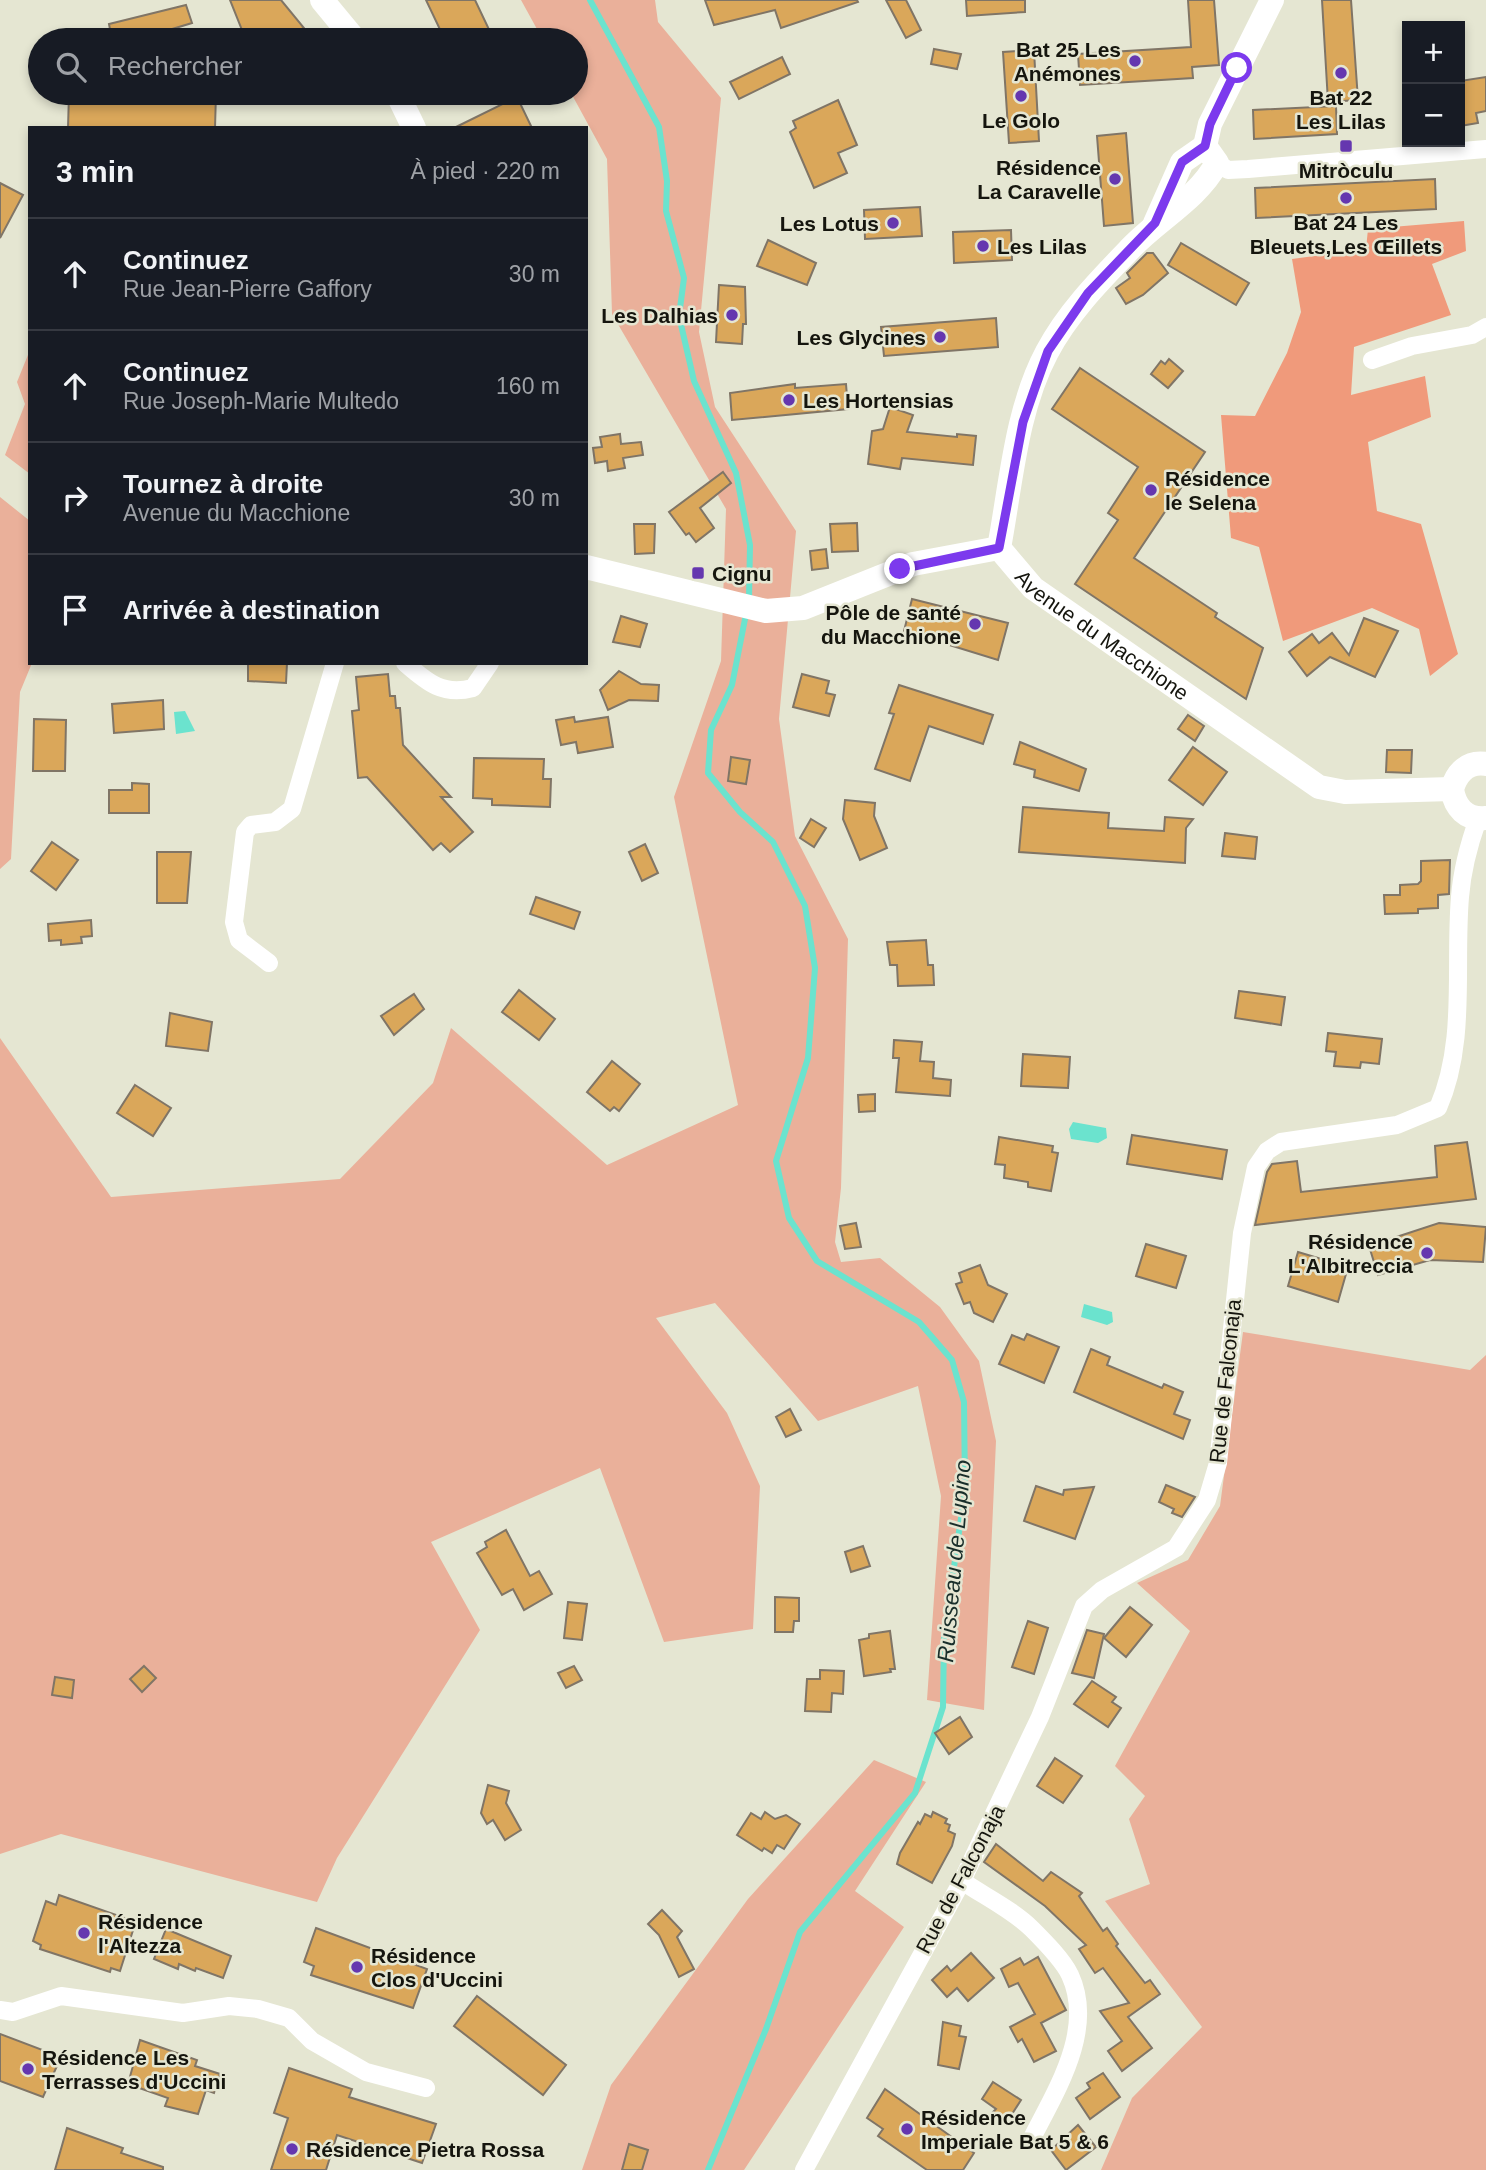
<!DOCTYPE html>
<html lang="fr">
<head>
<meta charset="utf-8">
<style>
  body { margin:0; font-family:Arial,sans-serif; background:#20242c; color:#f1f3f6 }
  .controls { position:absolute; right:21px; top:21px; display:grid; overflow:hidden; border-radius:0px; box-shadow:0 4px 10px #0003 }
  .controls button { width:63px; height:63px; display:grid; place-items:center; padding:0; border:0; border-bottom:2px solid #363941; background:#171b24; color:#f1f3f6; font:35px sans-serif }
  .stop { position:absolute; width:21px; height:21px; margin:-16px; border:5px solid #7c3aed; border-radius:50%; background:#fff }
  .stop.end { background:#7c3aed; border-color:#fff; box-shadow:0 2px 7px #0008 }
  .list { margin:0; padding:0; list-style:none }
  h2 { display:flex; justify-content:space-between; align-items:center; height:91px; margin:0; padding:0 28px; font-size:30px }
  h2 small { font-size:23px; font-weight:400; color:#9ea1a6 }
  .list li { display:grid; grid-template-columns:46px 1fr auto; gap:21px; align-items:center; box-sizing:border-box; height:112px; padding:0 28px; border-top:2px solid #363941 }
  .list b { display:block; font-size:26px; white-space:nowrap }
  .list p { margin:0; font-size:23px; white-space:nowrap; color:#9ea1a6 }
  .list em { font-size:23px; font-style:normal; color:#9ea1a6 }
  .icon { flex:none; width:38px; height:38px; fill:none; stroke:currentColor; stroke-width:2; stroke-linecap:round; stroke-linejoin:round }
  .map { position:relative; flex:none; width:1486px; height:2170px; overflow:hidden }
  .search { position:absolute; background:#171b24; box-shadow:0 4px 10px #0003; left:28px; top:28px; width:560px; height:77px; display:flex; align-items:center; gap:18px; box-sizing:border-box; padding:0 24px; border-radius:38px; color:#9ea1a6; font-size:26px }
  .panel { position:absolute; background:#171b24; box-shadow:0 4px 10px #0003; left:28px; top:126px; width:560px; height:539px; border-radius:0px }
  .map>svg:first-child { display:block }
  .green { fill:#eab09a }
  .forest { fill:#f09a7b }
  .water { fill:#6be3ce }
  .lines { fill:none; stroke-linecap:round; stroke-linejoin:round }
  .stream { stroke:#6be3ce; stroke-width:6 }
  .building { fill:#daa75a; stroke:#807566; stroke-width:2 }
  .street { stroke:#fff; stroke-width:18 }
  .secondary { stroke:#fff; stroke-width:24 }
  .route { stroke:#7c3aed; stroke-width:9 }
  .poi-dot { fill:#6537af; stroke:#e5e6d2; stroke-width:2.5 }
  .labels { text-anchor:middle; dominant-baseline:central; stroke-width:5; stroke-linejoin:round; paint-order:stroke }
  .poi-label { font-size:21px; font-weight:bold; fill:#15150e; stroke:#e5e6d2; text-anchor:start }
  .street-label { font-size:21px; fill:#15150e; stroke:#e5e6d2 }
  .water-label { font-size:23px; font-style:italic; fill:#192e2a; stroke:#e5e6d2 }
</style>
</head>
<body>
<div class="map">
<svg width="1486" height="2170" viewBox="0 0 1486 2170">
  <rect width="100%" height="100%" fill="#e5e6d2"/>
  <g class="green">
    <path d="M521,0H655L658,22L721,98L699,332L715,407L796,531L779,719L795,836L848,939L841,1188L835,1242L841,1262L880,1258L940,1307L979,1361L996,1441L984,1710L927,1700L941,1496L918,1386L818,1421L715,1303L656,1318L727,1413L760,1486L753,1629L664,1642L600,1468L431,1542L480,1630L337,1858L317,1902L61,1834L0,1854V1038L111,1197L340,1179L433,1083L451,1028L607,1165L738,1105L674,797L721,661L726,509L612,314L607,159L571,93H576V40H543Z"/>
    <path d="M30,350V474L5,455L25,404L17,382Z"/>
    <path d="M0,497L30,521V663H32L20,692L11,859L0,869Z"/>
    <path d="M1243,1332L1470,1370L1486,1355V2170H1101L1132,2098L1202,2027L1105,1901L1150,1884L1129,1819L1145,1796L1115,1766L1190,1631L1137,1583L1188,1560L1220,1506Z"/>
    <path d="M874,1760L926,1782L855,1891L904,1927L744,2170H582L611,2085L748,1899Z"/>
  </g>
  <path class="forest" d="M1464,221L1466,251L1432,264L1451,315L1354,347L1351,395L1425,376L1431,417L1368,442L1377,511L1421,524L1458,654L1430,676L1419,629L1372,608L1283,641L1259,547L1231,538L1221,415L1255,416L1287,353L1301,312L1292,259L1366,249L1368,229Z"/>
  <g class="water">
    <path d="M185,711L195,731L176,734L174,712Z"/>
    <path d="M1073,1122L1106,1128L1107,1138L1098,1143L1071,1139L1069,1129Z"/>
    <path d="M1084,1304L1112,1312L1113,1322L1107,1325L1081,1317Z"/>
  </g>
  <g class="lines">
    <g class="stream">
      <path d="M590,0L659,127L667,181L666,211L684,278L679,316L694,381L736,473L750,545L749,599"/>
      <path d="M708,2170L766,2029L800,1932L915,1793L943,1707L944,1637L965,1490L964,1402L952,1360L919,1322L817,1261L789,1218L776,1161L808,1058L815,968L805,906L773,842L740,812L708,773L711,730L732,685L746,614"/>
    </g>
  </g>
  <g class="building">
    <path d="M230,0H281L304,28L274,40H246Z"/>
    <path d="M426,0H475L494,40H445Z"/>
    <path d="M705,0H857L858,2L781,28L775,10L714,25Z"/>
    <path d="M886,0H906L921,30L906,38Z"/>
    <path d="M966,0H1025V12L967,16Z"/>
    <path d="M1188,0H1214L1219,65L1192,67L1193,78L1080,85L1078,54L1191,47Z"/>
    <path d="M1322,0H1351L1358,100L1328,102Z"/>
    <path d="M186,5L192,23L149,36L112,40L109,24Z"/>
    <path d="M934,49L961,54L957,69L931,64Z"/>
    <path d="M1034,50L1039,141L1009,143L1003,52Z"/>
    <path d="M782,57L790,74L739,99L730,82Z"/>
    <path d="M1486,77V111L1476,113L1478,123L1460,126V81Z"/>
    <path d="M69,93H216L215,128H68Z"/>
    <path d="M517,97L532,128H454Z"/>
    <path d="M838,100L857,145L838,153L847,173L814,188L790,132L796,128L793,121Z"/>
    <path d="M1336,106L1337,134L1254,139L1253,110Z"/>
    <path d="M1126,133L1133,223L1104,226L1097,136Z"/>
    <path d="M1435,179L1436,209L1256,218L1255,188Z"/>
    <path d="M0,183L23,195L0,238Z"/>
    <path d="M920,207L922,236L865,239L864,210Z"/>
    <path d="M1011,230L1012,260L954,263L953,232Z"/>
    <path d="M768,240L816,263L807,285L757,266Z"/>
    <path d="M1181,243L1249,283L1236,305L1168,265Z"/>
    <path d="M1147,253H1153L1168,273L1143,295L1126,304L1116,288L1130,278L1127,273Z"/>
    <path d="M719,285L745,287L746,324H743L742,344L716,342Z"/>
    <path d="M996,318L998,347L884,356L881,327Z"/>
    <path d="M1169,359L1183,371L1168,388L1151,374L1161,361L1165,364Z"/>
    <path d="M1080,368L1205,452L1134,558L1217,613L1215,617L1263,648L1246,699L1075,584L1118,520L1108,513L1138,467L1052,409Z"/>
    <path d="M795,384V388L846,384L848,409L732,420L730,393Z"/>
    <path d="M890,407L913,415L907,432L957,437V434L976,436L973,465L902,458L900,469L868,464L872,431L883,429Z"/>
    <path d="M620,434L621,444L641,442L643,455L623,458L625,468L608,471L607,461L595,463L593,448L602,447L600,437Z"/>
    <path d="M723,472L731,483L700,508L714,528L696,542L689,533L686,535L669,512Z"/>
    <path d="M857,523L858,551L832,552L830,524Z"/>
    <path d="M634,524H655L654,553L635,554Z"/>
    <path d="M826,549L828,568L812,570L810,551Z"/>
    <path d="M912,599L1008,623L998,660L904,631Z"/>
    <path d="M621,616L647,624L640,647L613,642Z"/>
    <path d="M1364,618L1398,631L1375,677L1330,657L1307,676L1289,652L1312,634L1319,643L1332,633L1349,655Z"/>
    <path d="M248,663H287L286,683L248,681Z"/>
    <path d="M619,671L641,684L659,685L658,701L629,700L608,710L600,690Z"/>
    <path d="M388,674L390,696H395L396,708H400L403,745L451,797H441L473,832L450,852L441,843L433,850L367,777L358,778L352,711L359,710L356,677Z"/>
    <path d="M802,674L829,681L826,693L835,695L829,716L793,707Z"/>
    <path d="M899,685L993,715L983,744L929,726L910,781L875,769L894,714L889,713Z"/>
    <path d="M163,700L164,729L114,733L112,704Z"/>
    <path d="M1188,715L1204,726L1195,741L1178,729Z"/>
    <path d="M574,717L575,722L608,717L613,747L578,753L576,742L561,745L556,720Z"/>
    <path d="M34,719L66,720L65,771H33Z"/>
    <path d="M1020,742L1086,769L1079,791L1034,777L1035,770L1014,764Z"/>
    <path d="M1193,747L1227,772L1203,805L1169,780Z"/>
    <path d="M1387,750H1412L1411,773L1386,772Z"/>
    <path d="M731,757L750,760L746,784L728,781Z"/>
    <path d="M474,758L544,759L543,779H551L550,807L492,805V799L473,798Z"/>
    <path d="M132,783L149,784V813H109V790H132Z"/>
    <path d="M845,800L875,803L874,816L887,848L860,860L843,819Z"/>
    <path d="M1023,807L1109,813L1108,828L1164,831L1165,817L1193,819L1186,828L1185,863L1019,852Z"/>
    <path d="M811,819L826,828L814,847L800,838Z"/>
    <path d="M1225,833L1257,837L1255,859L1222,856Z"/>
    <path d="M52,842L78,860L56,890L31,871Z"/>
    <path d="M645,844L658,873L642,881L629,852Z"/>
    <path d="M157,852H191L187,903H157Z"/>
    <path d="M1450,860L1449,894L1438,895V908L1418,909V913L1385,914L1384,895H1400V885L1418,884L1421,881V861Z"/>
    <path d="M536,897L580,912L574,929L530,914Z"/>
    <path d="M91,920L92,936L81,937L82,943L61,945V940L49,941L48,924Z"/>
    <path d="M926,940L928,965H933L934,985L898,986L897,965H890L887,942Z"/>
    <path d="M519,990L555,1019L539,1040L502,1012Z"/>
    <path d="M1239,991L1285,997L1281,1025L1235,1018Z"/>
    <path d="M414,994L424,1009L394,1035L381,1016Z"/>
    <path d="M170,1013L212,1022L208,1051L166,1046Z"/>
    <path d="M1328,1033L1382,1039L1379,1064L1361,1062L1360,1068L1334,1066L1336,1052L1326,1051Z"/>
    <path d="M894,1040L922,1042L920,1061L934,1062L933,1078L951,1080L950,1096L896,1092L899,1058H893Z"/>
    <path d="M1023,1054L1070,1057L1068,1088L1021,1086Z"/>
    <path d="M612,1061L640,1084L619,1111L614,1107L610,1111L587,1092Z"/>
    <path d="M135,1085L171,1108L153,1136L117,1113Z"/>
    <path d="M875,1094V1111L859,1112L858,1095Z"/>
    <path d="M1132,1135L1227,1150L1222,1179L1127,1164Z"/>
    <path d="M999,1137L1053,1146L1052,1152L1058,1153L1051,1191L1028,1187V1182L1004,1178L1005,1165L995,1164Z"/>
    <path d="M1467,1142L1476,1199L1255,1225L1267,1172L1272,1164L1297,1161L1301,1192L1437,1177L1435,1146Z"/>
    <path d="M856,1223L861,1247L845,1249L840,1226Z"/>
    <path d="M1439,1223L1486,1227L1483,1262L1430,1260L1378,1275L1369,1246Z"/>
    <path d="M1146,1244L1186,1256L1176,1288L1136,1276Z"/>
    <path d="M1298,1252L1348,1267L1338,1302L1288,1286Z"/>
    <path d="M980,1265L988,1285L1007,1294L993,1322L974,1313L970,1302L964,1304L956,1284L962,1282L959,1273Z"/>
    <path d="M1027,1334L1059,1347L1044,1383L999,1364L1012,1335L1024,1340Z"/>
    <path d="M1091,1349L1110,1357L1107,1365L1162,1388L1164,1384L1183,1392L1174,1414L1190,1420L1183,1439L1074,1392Z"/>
    <path d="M790,1409L801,1430L786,1437L776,1417Z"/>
    <path d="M1166,1485L1195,1497L1182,1517L1172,1513L1174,1509L1159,1502Z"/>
    <path d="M1036,1486L1063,1495L1064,1490L1094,1487L1075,1539L1024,1521Z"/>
    <path d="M506,1530L530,1576L539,1571L552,1594L524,1610L513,1589L502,1595L477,1553L487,1547L485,1542Z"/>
    <path d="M863,1546L870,1566L851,1572L845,1552Z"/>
    <path d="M775,1597L799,1598V1621H794L793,1632H775Z"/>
    <path d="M568,1602L587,1604L582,1640L564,1638Z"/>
    <path d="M1130,1607L1152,1625L1126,1657L1104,1638Z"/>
    <path d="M1028,1621L1048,1628L1034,1674L1012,1667Z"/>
    <path d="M1087,1630L1104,1634L1094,1678L1072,1673Z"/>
    <path d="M890,1631L895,1669H890L891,1672L864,1676L859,1640L869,1638V1634Z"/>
    <path d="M144,1666L156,1678L142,1692L130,1679Z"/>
    <path d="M574,1666L582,1680L566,1688L558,1673Z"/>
    <path d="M820,1670L844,1671L843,1694L832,1693L831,1712L805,1711L807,1679H820Z"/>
    <path d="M55,1677L74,1680L72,1698L52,1695Z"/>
    <path d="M1092,1681L1116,1697L1112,1702L1121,1708L1108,1727L1074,1704Z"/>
    <path d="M960,1717L972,1737L949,1754L935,1733Z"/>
    <path d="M1055,1758L1082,1776L1063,1803L1037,1786Z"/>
    <path d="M488,1785L509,1791L506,1803L521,1830L505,1840L493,1820L487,1824L481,1813Z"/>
    <path d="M765,1812L775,1819L786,1815L800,1824L784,1849L777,1845L772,1853L764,1848L762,1851L737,1835L751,1813L761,1819Z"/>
    <path d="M933,1812L947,1819L945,1823L950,1825L948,1831L955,1834L952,1846L932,1883L897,1864L900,1853L918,1822L920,1824L925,1814L931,1817Z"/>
    <path d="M996,1844L1043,1881L1051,1872L1082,1893L1079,1896L1103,1931L1107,1928L1118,1944L1116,1946L1145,1983L1150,1980L1160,1994L1128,2017L1152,2048L1122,2071L1108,2051L1122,2041L1100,2011L1129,2003L1103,1968L1095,1973L1079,1949L1086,1945L1045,1906L984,1862Z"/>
    <path d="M59,1895L125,1918L124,1921L135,1924L120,1971L111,1968L110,1972L40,1949L41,1945L33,1941L46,1901L56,1905Z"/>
    <path d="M662,1910L682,1931L677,1937L694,1969L679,1977L659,1935L648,1924Z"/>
    <path d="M316,1928L427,1969L413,2008L311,1975L314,1966L304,1962Z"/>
    <path d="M166,1929L231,1956L223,1978L196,1968L195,1971L179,1964L178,1969L154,1959Z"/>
    <path d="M971,1953L994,1978L968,2001L957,1988L947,1997L932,1980L947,1966L951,1971Z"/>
    <path d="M1038,1957L1066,2010L1041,2023L1056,2051L1034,2062L1022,2039L1018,2042L1010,2027L1035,2014L1018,1983L1009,1987L1001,1969L1020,1958L1024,1965Z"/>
    <path d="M477,1996L566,2065L543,2095L454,2026Z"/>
    <path d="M943,2022L961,2026L959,2036L966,2037L959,2069L938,2065Z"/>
    <path d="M0,2034L61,2057L43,2097L0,2081Z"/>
    <path d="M140,2040L197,2060L195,2066L220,2074L214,2093L206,2090L198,2114L165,2106L168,2098L128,2084Z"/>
    <path d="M289,2068L352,2089L349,2097L436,2124L422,2163L337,2135L326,2170H271L288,2118L274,2113Z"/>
    <path d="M1103,2073L1120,2097L1090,2119L1076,2098L1090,2088L1087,2083Z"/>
    <path d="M993,2082L1021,2100L1007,2122L992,2113L996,2109L982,2099Z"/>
    <path d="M885,2089L974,2153L963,2170H927L878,2136L883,2129L867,2118Z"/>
    <path d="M1078,2125L1096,2147L1066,2170L1051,2150Z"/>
    <path d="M67,2128L123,2148L121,2153L163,2167V2170H55Z"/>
    <path d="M629,2144L648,2150L642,2170H622Z"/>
  </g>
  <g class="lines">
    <g class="street">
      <path d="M1217,163L1228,170L1248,169L1486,149"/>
      <path d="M1372,360L1412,346L1472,335L1486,327"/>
      <path d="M405,663C427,682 442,696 473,688L490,663"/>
      <path d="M269,963L239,940L234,922L245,832L251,825L275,822L292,809L335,663"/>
      <path d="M962,1881C984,1896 1013,1910 1032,1929C1044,1941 1063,1960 1070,1975C1095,2029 1057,2089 1033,2136"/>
      <path d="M0,2010L13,2012L61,1996L183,2013L229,2006L258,2009L289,2018L312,2041L366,2072L426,2088"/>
      <path d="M804,2170L962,1881L1040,1717L1084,1606L1102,1590L1176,1548L1207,1500L1218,1463L1242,1233L1256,1167L1267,1151L1281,1142L1397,1125L1438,1108C1467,1042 1454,967 1460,897C1462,871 1469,844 1478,819"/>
    </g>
    <g class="secondary">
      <path d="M322,0L355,40"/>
      <path d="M397,93L414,128"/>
      <path d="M1155,223L1182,162L1205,146"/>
      <path d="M999,548C1011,484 1016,410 1047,352C1067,314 1098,282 1127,252C1156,220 1196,201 1217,163L1205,146L1210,124L1272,0"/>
      <path id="s1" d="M999,548L1033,588L1319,787L1345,792L1452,789"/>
      <path d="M586,567L766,611L803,608L913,564L999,548"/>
      <path d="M1486,764C1468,761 1457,772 1452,789C1455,808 1466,820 1486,818"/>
    </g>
  </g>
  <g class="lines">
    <path class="route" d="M900,569L999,548L1023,422L1048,351L1088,293L1155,223L1182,162L1205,146L1210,124L1237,68"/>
  </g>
  <g class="poi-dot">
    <circle cx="1135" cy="61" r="7"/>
    <circle cx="1341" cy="73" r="7"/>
    <circle cx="1021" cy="96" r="7"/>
    <rect x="1339" y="139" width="14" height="14" rx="3.5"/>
    <circle cx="1115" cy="179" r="7"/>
    <circle cx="1346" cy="198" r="7"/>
    <circle cx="893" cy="223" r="7"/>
    <circle cx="983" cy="246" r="7"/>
    <circle cx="732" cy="315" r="7"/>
    <circle cx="940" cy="337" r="7"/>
    <circle cx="789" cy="400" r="7"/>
    <circle cx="1151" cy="490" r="7"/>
    <rect x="691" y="566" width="14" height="14" rx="3.5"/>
    <circle cx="975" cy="624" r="7"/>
    <circle cx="1427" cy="1253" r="7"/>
    <circle cx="84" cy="1933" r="7"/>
    <circle cx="357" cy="1967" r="7"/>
    <circle cx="28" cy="2069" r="7"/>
    <circle cx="907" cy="2129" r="7"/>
    <circle cx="292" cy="2149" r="7"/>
  </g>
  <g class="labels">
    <g class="poi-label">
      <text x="1121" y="49" text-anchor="end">Bat 25 Les<tspan x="1121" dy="24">Anémones</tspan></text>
      <text x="1341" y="97" text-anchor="middle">Bat 22<tspan x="1341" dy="24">Les Lilas</tspan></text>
      <text x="1021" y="120" text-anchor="middle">Le Golo</text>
      <text x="1101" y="167" text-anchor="end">Résidence<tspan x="1101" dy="24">La Caravelle</tspan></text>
      <text x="1346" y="170" text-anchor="middle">Mitròculu</text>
      <text x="1346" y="222" text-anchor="middle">Bat 24 Les<tspan x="1346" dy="24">Bleuets,Les Œillets</tspan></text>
      <text x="879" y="223" text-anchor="end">Les Lotus</text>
      <text x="997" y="246">Les Lilas</text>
      <text x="718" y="315" text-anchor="end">Les Dalhias</text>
      <text x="926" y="337" text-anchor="end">Les Glycines</text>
      <text x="803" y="400">Les Hortensias</text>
      <text x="1165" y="478">Résidence<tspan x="1165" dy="24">le Selena</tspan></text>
      <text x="712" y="573">Cignu</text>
      <text x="961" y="612" text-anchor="end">Pôle de santé<tspan x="961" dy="24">du Macchione</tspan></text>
      <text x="1413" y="1241" text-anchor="end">Résidence<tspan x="1413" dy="24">L'Albitreccia</tspan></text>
      <text x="98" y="1921">Résidence<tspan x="98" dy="24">l'Altezza</tspan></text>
      <text x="371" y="1955">Résidence<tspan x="371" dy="24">Clos d'Uccini</tspan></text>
      <text x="42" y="2057">Résidence Les<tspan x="42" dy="24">Terrasses d'Uccini</tspan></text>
      <text x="921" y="2117">Résidence<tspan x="921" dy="24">Imperiale Bat 5 &amp; 6</tspan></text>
      <text x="306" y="2149">Résidence Pietra Rossa</text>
    </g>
    <g class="street-label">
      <text stroke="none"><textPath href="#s1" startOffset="136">Avenue du Macchione</textPath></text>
      <text transform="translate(1225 1381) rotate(-84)">Rue de Falconaja</text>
      <text transform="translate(960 1879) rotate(-62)">Rue de Falconaja</text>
    </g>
    <g class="water-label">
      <text transform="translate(954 1561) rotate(-85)">Ruisseau de Lupino</text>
    </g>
  </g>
</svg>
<div class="controls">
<button>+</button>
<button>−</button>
</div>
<div class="stop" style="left:1237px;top:68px"></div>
<div class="stop end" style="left:900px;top:569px"></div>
<div class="search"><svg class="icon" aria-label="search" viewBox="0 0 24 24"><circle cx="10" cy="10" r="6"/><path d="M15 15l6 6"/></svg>Rechercher</div>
<section class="panel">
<h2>3 min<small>À pied · 220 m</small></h2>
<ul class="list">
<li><svg class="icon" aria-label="ahead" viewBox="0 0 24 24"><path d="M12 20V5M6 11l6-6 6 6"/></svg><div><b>Continuez</b><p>Rue Jean-Pierre Gaffory</p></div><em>30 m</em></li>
<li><svg class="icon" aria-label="ahead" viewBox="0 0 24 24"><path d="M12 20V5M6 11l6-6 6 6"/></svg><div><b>Continuez</b><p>Rue Joseph-Marie Multedo</p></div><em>160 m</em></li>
<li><svg class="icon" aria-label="right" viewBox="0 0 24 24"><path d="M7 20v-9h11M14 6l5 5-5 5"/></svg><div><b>Tournez à droite</b><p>Avenue du Macchione</p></div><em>30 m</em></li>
<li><svg class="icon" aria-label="arrive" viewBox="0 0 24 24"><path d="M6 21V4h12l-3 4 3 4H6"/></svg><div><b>Arrivée à destination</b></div></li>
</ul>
</section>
</div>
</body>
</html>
